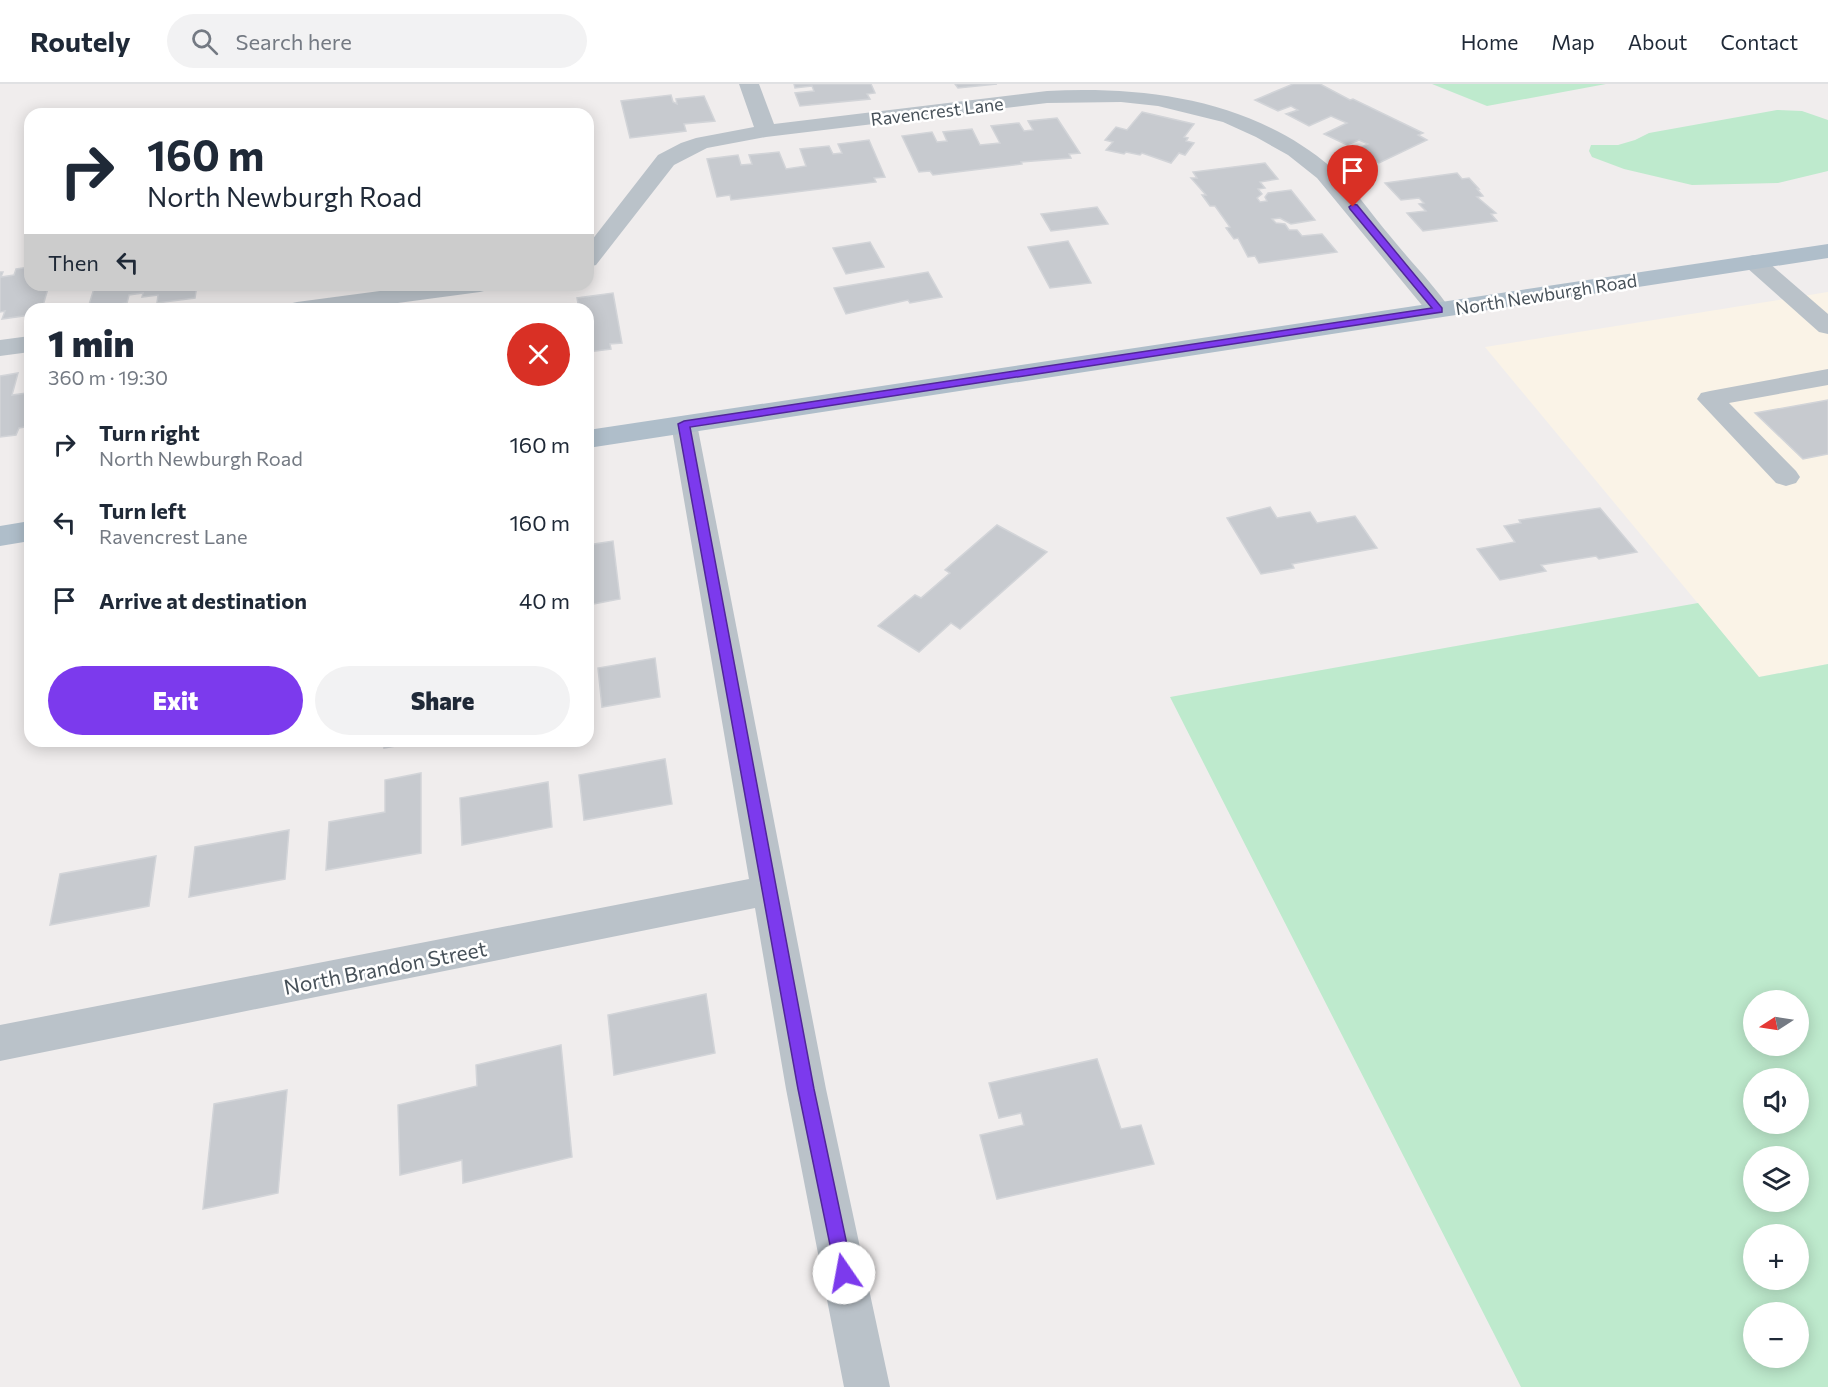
<!DOCTYPE html>
<meta charset="utf-8">
<style>
:root{--surface:#fff;--page:#f2f2f3;--text:#1f2937;--muted:#747a83;--line:#e0e1e3;--accent:#7c3aed}
body{margin:0;font-family:Commissioner,sans-serif;background:var(--page);color:var(--text);height:100vh;display:flex;flex-direction:column;font-size:22px;white-space:nowrap}
*{box-sizing:border-box;margin:0}
p{font-size:20px;color:var(--muted)}
.icon{flex:none;width:33px;height:33px;fill:none;stroke:currentColor;stroke-width:2;stroke-linecap:round;stroke-linejoin:round}
.map{position:relative;flex:1;overflow:hidden}
.sheet{position:absolute;left:24px;top:219px;width:570px;height:444px;display:flex;flex-direction:column;background:var(--surface);border-radius:18px;box-shadow:0 3px 15px #0003}
.sheet>*{flex:none}
.hud{position:absolute;left:24px;top:24px;width:570px;height:183px;border-radius:18px;box-shadow:0 3px 15px #0003;background:#fff;color:var(--text);overflow:hidden}
.needle{width:39px;rotate:258deg}
.tools{position:absolute;left:1743px;top:906px;display:grid;gap:12px}
.tools a{display:grid;place-items:center;width:66px;height:66px;border-radius:50%;background:var(--surface);box-shadow:0 3px 15px #0003;font-size:30px}
.pin{position:absolute;display:grid;place-items:center;width:51px;height:51px;color:#fff;margin:-62px -26px;border-radius:50% 50% 50% 0;rotate:-45deg;box-shadow:0 0 6px #0007}
.pin .icon{rotate:45deg}
.me{position:absolute;width:66px;margin:-33px;rotate:348deg;stroke-linejoin:round;filter:drop-shadow(0 0 4px #0008)}
.turn{display:flex;align-items:center;gap:21px;height:126px;padding:0 24px;font-size:27px}
.turn .icon{width:78px;height:78px;stroke-width:2.5}
.turn b{display:block;font-size:42px;line-height:51px}
.then{display:flex;align-items:center;height:57px;padding:0 24px;background:#0003;gap:12px;font-size:22px}
.round{display:grid;place-items:center;flex:none;width:63px;height:63px;border-radius:32px;background:var(--page)}
.head{display:flex;align-items:center;justify-content:space-between;height:102px;padding:0 24px}
h1{font-size:36px;font-weight:800;line-height:45px}
.button{display:flex;gap:12px;margin-top:auto;padding:12px 24px}
.button a{flex:1;height:69px;border-radius:36px;background:var(--accent);color:#fff;font-size:24px;font-weight:800;line-height:69px;text-align:center}
.button a+a{background:var(--page);color:var(--text)}
ul{padding:0;list-style:none}
li{display:flex;align-items:center;gap:18px;height:78px;padding:0 24px}
li div{flex:1}
li b{display:block;font-size:22px}
li em{font-style:normal}
header{display:flex;align-items:center;gap:36px;box-sizing:border-box;height:84px;padding:0 30px;background:var(--surface);border-bottom:2px solid var(--line)}
header strong{font-size:28px}
nav{display:flex;gap:33px;margin-inline-start:auto;font-size:21px}
.search{width:420px;height:54px;background:var(--page);display:flex;align-items:center;gap:15px;box-sizing:border-box;padding:0 21px;border-radius:33px;color:var(--muted);font-size:22px}
.map>svg:first-child{display:block}
.commercial{fill:#faf3e7}
.green{fill:#beeacd;fill-rule:evenodd}
.building{fill:#c7cacf;stroke:#d2d4d8;stroke-width:1.5}
.lines{fill:none;stroke-linecap:round;stroke-linejoin:round}
.minor{fill:#bac2c9;fill-rule:evenodd}
.major{fill:#afbeca;fill-rule:evenodd}
.route{fill:#7c3aed;stroke:#51269a;stroke-width:1.5}
.labels{text-anchor:middle;dominant-baseline:central;stroke-width:5;stroke-linejoin:round;paint-order:stroke}
.far-street-label{font-size:18px;fill:#475159;stroke:#fff}
.street-label{font-size:21px;fill:#475159;stroke:#fff}
</style>
<header>
<strong>Routely</strong>
<div class="search"><svg class="icon" aria-label="search" viewBox="0 0 24 24"><circle cx="10" cy="10" r="6"/><path d="M15 15l6 6"/></svg>Search here</div>
<nav><a>Home</a><a>Map</a><a>About</a><a>Contact</a></nav>
</header>
<div class="map">
<svg width="1828" height="1303" viewBox="0 0 1828 1303">
<rect width="100%" height="100%" fill="#f0eded"/>
<!-- commercial -->
<path class="commercial" d="M1828 208V580L1759 593 1485 263Z"/>
<!-- green -->
<g class="green">
<path d="M1432 0H1606L1487 22Z"/>
<path d="M1777 26 1802 27 1828 36V87L1778 99 1692 101 1624 85 1592 73 1589 67 1591 61H1618L1635 56 1649 49Z"/>
<path d="M1698 519 1759 593 1828 580V1303H1521L1170 613ZM1754 916H1798V962H1754ZM1754 994H1798V1040H1754ZM1754 1072H1798V1118H1754ZM1754 1150H1798V1196H1754ZM1754 1228H1798V1274H1754Z"/>
</g>
<!-- building -->
<g class="building">
<path d="M794 0H871L875 9 867 10 870 15 800 22 795 9 814 7 812 2 795 4Z"/>
<path d="M955 0H997L958 4Z"/>
<path d="M1293 0H1320L1350 16 1353 15 1423 49 1418 51 1427 56 1379 79 1355 66 1368 60 1359 56 1347 61 1324 50 1347 39 1331 32 1309 42 1286 30 1298 26 1291 22 1278 27 1255 16Z"/>
<path d="M671 11 673 18 677 20 676 15 704 12 715 37 684 40 686 47 630 54 621 17Z"/>
<path d="M1142 28 1194 40 1184 53 1188 54 1186 57 1194 59 1185 71 1179 69 1171 79 1142 69 1140 71 1126 68 1124 70 1106 66 1113 58 1105 56 1116 43 1127 46Z"/>
<path d="M1057 34 1080 69 1069 70 1071 74 1021 78 1022 80 933 91 930 87 919 88 902 52 932 48 937 58 947 57 943 48 972 45 980 61 1000 59 991 42 1019 39 1024 47 1033 46 1028 37Z"/>
<path d="M869 56 885 93 874 94 876 98 731 116 730 111 717 113 707 75 738 71 741 81 752 80 749 71 779 68 786 85 806 82 800 65 829 62 833 70 842 69 838 60Z"/>
<path d="M1265 79 1278 95 1260 98 1265 104 1258 105 1262 110 1257 114 1260 118 1267 117 1265 113 1268 109 1291 106 1315 136 1291 140 1280 134 1272 135 1276 139 1285 140 1289 146H1297L1302 152 1322 150 1337 168 1259 179 1255 172 1248 173 1238 154 1234 155 1226 144 1230 143 1215 122H1210L1202 111H1206L1191 94H1197L1193 88Z"/>
<path d="M1457 89 1462 95 1469 94 1479 105H1477L1483 112 1477 113 1496 129 1491 130 1497 137 1423 147 1407 129 1426 127 1419 120 1424 119 1419 114 1401 116 1385 99Z"/>
<path d="M1097 123 1108 140 1051 147 1041 130Z"/>
<path d="M1068 157 1091 199 1050 204 1028 163Z"/>
<path d="M870 158 884 183 846 190 833 164Z"/>
<path d="M30 183V201H49L42 225H30V231L2 235 5 227 0 228V188H3L1 193 14 191 16 185Z"/>
<path d="M928 188 942 213 910 219 908 216 846 230 834 204Z"/>
<path d="M95 201H197L195 214 157 219 158 211 142 213 143 209 129 211 127 219 88 224Z"/>
<path d="M613 209 622 259 610 260 611 265 588 268V225H579L577 214Z"/>
<path d="M551 220V225H514Z"/>
<path d="M18 289 12 311 27 309 30 300V342L19 344 16 351 0 353V292Z"/>
<path d="M1828 316V370L1803 375 1755 329Z"/>
<path d="M1270 423 1277 434 1310 428 1317 439 1355 432 1377 464 1292 480 1294 484 1261 490 1227 434Z"/>
<path d="M1600 424 1637 468 1599 475 1596 472 1541 481 1546 487 1500 496 1477 465 1515 458 1504 442 1521 439 1519 436Z"/>
<path d="M997 441 1047 468 960 545 951 539 919 568 878 542 915 511 921 514 950 489 945 486Z"/>
<path d="M613 457 620 515 588 521V461Z"/>
<path d="M655 574 660 613 602 623 598 584Z"/>
<path d="M384 657H423L384 664Z"/>
<path d="M665 675 672 720 584 736 579 691Z"/>
<path d="M421 689V769L326 786 329 738 385 728V696Z"/>
<path d="M548 698 552 743 462 761 460 714Z"/>
<path d="M289 746 285 795 189 813 195 763Z"/>
<path d="M156 772 149 822 50 841 60 790Z"/>
<path d="M706 910 715 969 614 991 608 931Z"/>
<path d="M561 961 572 1073 463 1099 462 1076 400 1091 398 1021 477 1002 476 981Z"/>
<path d="M1097 975 1121 1045 1141 1041 1154 1080 997 1115 980 1051 1024 1041 1021 1029 999 1034 989 999Z"/>
<path d="M287 1006 278 1109 203 1125 214 1020Z"/>
</g>
<g class="lines">
<!-- minor -->
<g class="minor">
<path d="M739 0H759L774 40 1047 7C1147 2 1252 16 1331 83 1352 101 1372 131 1390 152 1410 177 1433 200 1451 226L1448 231 1439 233 1430 231 1317 94 1288 71 1256 53 1223 38 1158 22 1121 18 1047 19 766 53 707 64 674 81 596 181 588 183V161L658 71 681 59 696 54 754 43Z"/>
<path d="M1754 171 1762 173 1828 230V250L1819 248 1746 183 1742 178 1746 173Z"/>
<path d="M425 201H492L488 206 480 208 353 225H285L288 220 297 218Z"/>
<path d="M30 252V268L0 272V256Z"/>
<path d="M1828 285V301L1729 319 1796 387 1800 393 1796 399 1786 402 1776 399 1697 315 1701 309 1710 307Z"/>
<path d="M684 332 693 334 697 340 826 1005 890 1303H844L786 1005 755 824 0 977V941L749 795 671 340 675 334Z"/>
</g>
<!-- major -->
<g class="major">
<path d="M1828 160V174L588 364V346Z"/>
<path d="M30 437V457L0 462V442Z"/>
</g>
</g>
<!-- route -->
<path class="route" d="M1353 120 1357 121 1442 224V228L690 343 814 1005 853 1189 850 1195 844 1198 837 1195 798 1005 678 340 684 337 1432 224 1350 125 1349 123Z"/>
<g class="labels">
<!-- far-street labels -->
<g class="far-street-label">
<text transform="translate(937 27) rotate(-7)">Ravencrest Lane</text>
<text transform="translate(1546 210) rotate(-9)">North Newburgh Road</text>
</g>
<!-- street labels -->
<g class="street-label">
<text transform="translate(385 883) rotate(-11)">North Brandon Street</text>
</g>
</g>
</svg>
<div class="tools">
<a><svg class="needle" viewBox="-14 -14 28 28"><path d="M0-13l5 13h-10z" fill="#e53935"/><path d="M0 13l5-13h-10z" fill="#747a83"/></svg></a>
<a><svg class="icon" aria-label="sound" viewBox="0 0 24 24"><path d="M4 9h4l5-4v14l-5-4H4zM17 9q2 3 0 6"/></svg></a>
<a><svg class="icon" aria-label="layers" viewBox="0 0 24 24"><path d="M12 4l9 5-9 5-9-5zM3 14l9 5 9-5"/></svg></a>
<a>+</a>
<a>−</a>
</div>
<div class="pin" style="left:1353px;top:123px;background:#d93025"><svg class="icon" aria-label="arrive" viewBox="0 0 24 24"><path d="M6 21V4h12l-3 4 3 4H6"/></svg></div>
<svg class="me" style="left:844px;top:1189px" viewBox="-20 -20 40 40"><circle r="19" fill="#fff"/><path d="M0-13L10 11 0 6-10 11z" fill="#7c3aed"/></svg>
<div class="hud">
<div class="turn"><svg class="icon" aria-label="right" viewBox="0 0 24 24"><path d="M7 20v-9h11M14 6l5 5-5 5"/></svg><div><b>160 m</b>North Newburgh Road</div></div>
<div class="then">Then<svg class="icon" aria-label="left" viewBox="0 0 24 24"><path d="M17 20v-9H6M10 6l-5 5 5 5"/></svg></div>
</div>
<section class="sheet">
<div class="head"><div><h1>1 min</h1><p>360 m · 19:30</p></div><a class="round" style="background:#d93025;color:#fff"><svg class="icon" aria-label="close" viewBox="0 0 24 24"><path d="M6 6l12 12M18 6L6 18"/></svg></a></div>
<ul>
<li><svg class="icon" aria-label="right" viewBox="0 0 24 24"><path d="M7 20v-9h11M14 6l5 5-5 5"/></svg><div><b>Turn right</b><p>North Newburgh Road</p></div><em>160 m</em></li>
<li><svg class="icon" aria-label="left" viewBox="0 0 24 24"><path d="M17 20v-9H6M10 6l-5 5 5 5"/></svg><div><b>Turn left</b><p>Ravencrest Lane</p></div><em>160 m</em></li>
<li><svg class="icon" aria-label="arrive" viewBox="0 0 24 24"><path d="M6 21V4h12l-3 4 3 4H6"/></svg><div><b>Arrive at destination</b></div><em>40 m</em></li>
</ul>
<div class="button"><a>Exit</a><a>Share</a></div>
</section>
</div>
